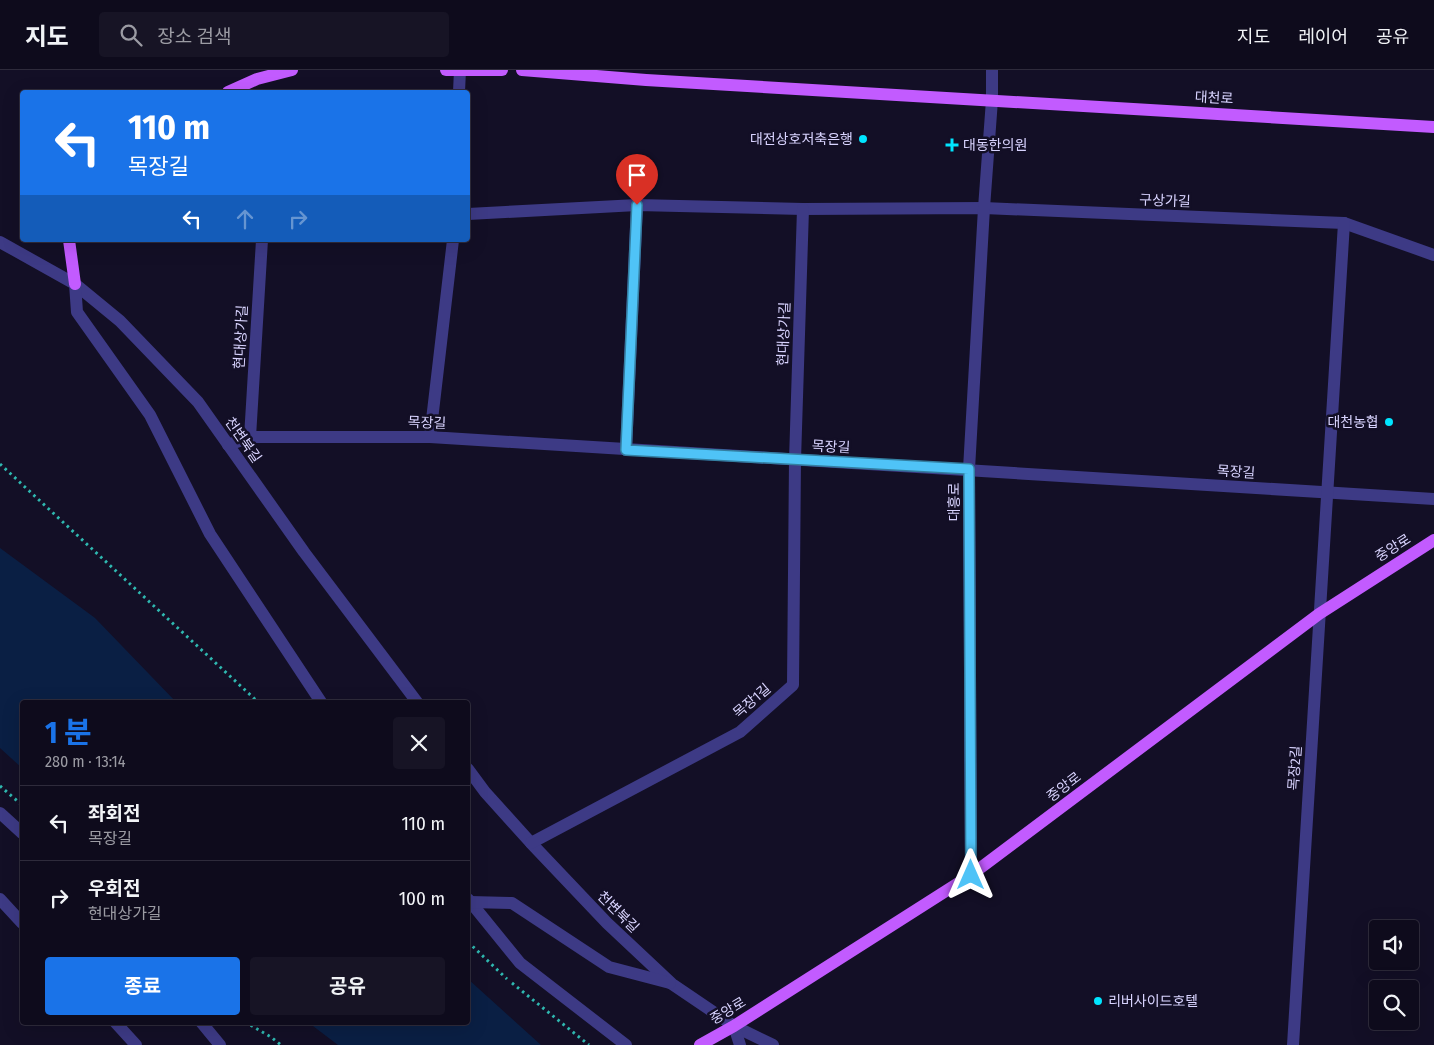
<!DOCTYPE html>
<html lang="ko">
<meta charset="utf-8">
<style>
:root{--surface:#0e0b1c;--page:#171425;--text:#f1f3f6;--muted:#9b9ba3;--line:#2e2b3b;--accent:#1a73e8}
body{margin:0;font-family:"Fira Sans Condensed","Noto Sans KR",sans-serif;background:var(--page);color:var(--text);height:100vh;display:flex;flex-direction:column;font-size:19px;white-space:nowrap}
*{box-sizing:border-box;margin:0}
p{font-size:16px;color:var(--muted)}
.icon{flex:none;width:28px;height:28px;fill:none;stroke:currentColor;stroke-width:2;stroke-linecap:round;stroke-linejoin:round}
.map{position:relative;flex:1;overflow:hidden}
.sheet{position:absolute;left:20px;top:630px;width:450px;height:325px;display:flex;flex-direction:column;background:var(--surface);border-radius:5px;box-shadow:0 5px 20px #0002,0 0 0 1px var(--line)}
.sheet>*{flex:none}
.top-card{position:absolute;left:20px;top:20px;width:450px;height:152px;border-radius:5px;box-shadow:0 5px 20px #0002,0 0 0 1px var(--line);background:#1a73e8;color:#fff;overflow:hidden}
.controls{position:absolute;left:1369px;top:850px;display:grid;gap:10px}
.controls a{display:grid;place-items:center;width:50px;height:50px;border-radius:5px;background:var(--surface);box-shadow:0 5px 20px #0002,0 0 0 1px var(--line);font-size:25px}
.pin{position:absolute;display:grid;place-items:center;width:42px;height:42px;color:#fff;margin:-51px -21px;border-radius:50% 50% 50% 0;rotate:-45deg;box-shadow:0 0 5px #0007}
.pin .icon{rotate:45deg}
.me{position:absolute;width:55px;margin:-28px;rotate:0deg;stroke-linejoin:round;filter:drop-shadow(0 0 4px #0008)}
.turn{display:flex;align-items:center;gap:18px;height:105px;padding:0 25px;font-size:22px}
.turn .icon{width:65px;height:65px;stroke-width:2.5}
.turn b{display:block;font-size:35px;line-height:42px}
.lanes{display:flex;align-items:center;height:48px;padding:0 25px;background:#0003;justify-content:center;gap:25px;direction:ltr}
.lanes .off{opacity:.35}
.round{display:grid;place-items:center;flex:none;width:52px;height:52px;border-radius:5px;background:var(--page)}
.headline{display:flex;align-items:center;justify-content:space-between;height:85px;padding:0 25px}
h1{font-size:30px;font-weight:700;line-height:38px;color:var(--accent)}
.cta{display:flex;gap:10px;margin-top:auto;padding:10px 25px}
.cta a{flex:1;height:58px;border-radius:5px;background:var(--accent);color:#fff;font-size:20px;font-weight:700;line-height:58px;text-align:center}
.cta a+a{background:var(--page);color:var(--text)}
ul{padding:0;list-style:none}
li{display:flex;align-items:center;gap:15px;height:75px;padding:0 25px;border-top:1px solid var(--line)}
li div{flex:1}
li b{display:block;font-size:19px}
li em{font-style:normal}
header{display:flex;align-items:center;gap:30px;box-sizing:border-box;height:70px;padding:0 25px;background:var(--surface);border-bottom:1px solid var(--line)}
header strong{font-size:24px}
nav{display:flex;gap:28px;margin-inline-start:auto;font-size:18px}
.search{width:350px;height:45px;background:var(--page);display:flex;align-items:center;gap:12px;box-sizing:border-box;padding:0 18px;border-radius:5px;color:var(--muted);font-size:19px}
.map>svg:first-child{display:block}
.water{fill:#0a1f44}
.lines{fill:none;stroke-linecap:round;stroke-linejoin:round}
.path{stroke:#2fb8b0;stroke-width:3;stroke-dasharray:2.5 4;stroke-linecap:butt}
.minor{stroke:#3d3a85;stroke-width:12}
.major{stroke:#c25bff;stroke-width:12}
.route-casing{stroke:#337fa1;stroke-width:12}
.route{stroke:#4fc3f7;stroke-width:9}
.poi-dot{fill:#00e5ff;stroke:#130f26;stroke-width:2}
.labels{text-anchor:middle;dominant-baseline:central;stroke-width:5;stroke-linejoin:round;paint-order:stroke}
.street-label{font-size:14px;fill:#d9d4ff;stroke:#130f26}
.poi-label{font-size:14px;fill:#d9d4ff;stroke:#130f26;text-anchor:end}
</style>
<header>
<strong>지도</strong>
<div class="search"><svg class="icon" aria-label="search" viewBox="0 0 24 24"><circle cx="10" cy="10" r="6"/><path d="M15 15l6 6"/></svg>장소 검색</div>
<nav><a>지도</a><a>레이어</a><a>공유</a></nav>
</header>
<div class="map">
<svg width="1434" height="975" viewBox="0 0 1434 975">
<rect width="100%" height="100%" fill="#130f26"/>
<!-- water -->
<g class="water">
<path d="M0 478 95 548 176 632H22V698L0 678Z"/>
<path d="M468 909 541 975H338L309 953 468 952Z"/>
</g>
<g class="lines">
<!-- path -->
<g class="path">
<path d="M0 394 258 632"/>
<path d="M0 716 22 735"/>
<path d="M468 872 507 909"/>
<path d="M512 913 589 975"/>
<path d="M245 952 271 967 281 975"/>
</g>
<!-- minor -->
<g class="minor">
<path d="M459 22 460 0"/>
<path d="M468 144 637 135 803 139 984 138 1344 153 1434 185"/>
<path d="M0 172 75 214 120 251 198 332 304 482 417 632"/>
<path d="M75 214 77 242 150 345 210 464 321 632"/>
<path d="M250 367 262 170"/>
<path d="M430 367 453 170"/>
<path d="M228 375 250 367H430L1434 429"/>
<path d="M626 380 637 135"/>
<path d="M468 699 485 722 531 773 607 853 672 914 734 956 773 975"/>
<path d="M0 743 22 763"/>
<path d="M531 773 740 662 793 615 795 390 803 139"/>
<path d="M971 805 969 399 984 138 992 30V0"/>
<path d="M0 829 22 853"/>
<path d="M468 829 520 893 626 975"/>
<path d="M470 832 512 833 609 897 670 913"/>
<path d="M115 952 136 975"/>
<path d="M201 952 220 975"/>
<path d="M734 956 740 975"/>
<path d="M1293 975 1344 153"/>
</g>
<!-- major -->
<g class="major">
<path d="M446 0H502"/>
<path d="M522 0 646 10 1434 57"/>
<path d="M228 22 257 9 292 0"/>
<path d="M69 170 75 214"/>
<path d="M700 975 734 956 971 805 1319 544 1434 470"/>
</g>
</g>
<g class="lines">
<defs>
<path id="route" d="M637 135 626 380 969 399 971 805"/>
</defs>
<!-- route casing -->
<use href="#route" class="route-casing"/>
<!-- route -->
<use href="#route" class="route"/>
</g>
<!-- markers -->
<g class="poi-dot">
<circle cx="863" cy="69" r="5"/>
<path d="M949.5 67.5h5v5h5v5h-5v5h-5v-5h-5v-5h5z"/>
<circle cx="1389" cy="352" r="5"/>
<circle cx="1098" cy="931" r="5"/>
</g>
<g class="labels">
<!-- street labels -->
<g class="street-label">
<text transform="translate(1214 28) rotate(3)">대천로</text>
<text transform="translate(1165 131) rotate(2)">구상가길</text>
<text transform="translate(784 264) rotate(-88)">현대상가길</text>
<text transform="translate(241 267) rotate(-87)">현대상가길</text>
<text transform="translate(427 353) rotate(2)">목장길</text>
<text transform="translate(243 370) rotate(55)">천변북길</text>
<text transform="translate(831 377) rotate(3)">목장길</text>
<text transform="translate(1236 402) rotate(4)">목장길</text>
<text transform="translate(954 432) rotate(-90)">대흥로</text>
<text transform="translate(1393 478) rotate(-32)">중앙로</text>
<text transform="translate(752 631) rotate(-41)">목장1길</text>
<text transform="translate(1295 698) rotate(-86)">목장2길</text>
<text transform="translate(1064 717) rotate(-37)">중앙로</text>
<text transform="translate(618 842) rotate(45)">천변북길</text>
<text transform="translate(728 941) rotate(-31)">중앙로</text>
</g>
<!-- poi labels -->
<g class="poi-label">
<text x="853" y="69">대전상호저축은행</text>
<text x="963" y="75" text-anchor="start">대동한의원</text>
<text x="1379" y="352">대천농협</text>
<text x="1108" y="931" text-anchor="start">리버사이드호텔</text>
</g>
</g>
</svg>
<div class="controls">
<a><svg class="icon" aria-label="sound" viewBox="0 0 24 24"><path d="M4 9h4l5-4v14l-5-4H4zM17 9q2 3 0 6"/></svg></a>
<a><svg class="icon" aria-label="search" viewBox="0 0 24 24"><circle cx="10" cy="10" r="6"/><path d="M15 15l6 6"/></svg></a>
</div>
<div class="pin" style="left:637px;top:135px;background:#d93025"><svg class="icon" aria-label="arrive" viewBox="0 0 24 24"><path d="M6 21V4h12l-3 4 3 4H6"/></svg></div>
<svg class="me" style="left:971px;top:805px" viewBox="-20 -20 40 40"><path d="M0-17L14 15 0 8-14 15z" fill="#4fc3f7" stroke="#fff" stroke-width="4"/></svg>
<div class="top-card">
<div class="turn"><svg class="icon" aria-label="left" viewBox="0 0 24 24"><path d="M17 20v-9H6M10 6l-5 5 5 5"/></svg><div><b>110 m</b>목장길</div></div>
<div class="lanes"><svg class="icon" aria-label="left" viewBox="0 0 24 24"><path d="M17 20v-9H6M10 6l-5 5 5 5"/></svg><svg class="icon off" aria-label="ahead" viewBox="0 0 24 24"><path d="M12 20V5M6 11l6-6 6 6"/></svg><svg class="icon off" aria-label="right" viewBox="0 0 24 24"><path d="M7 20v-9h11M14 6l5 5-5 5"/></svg></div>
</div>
<section class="sheet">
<div class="headline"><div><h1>1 분</h1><p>280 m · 13:14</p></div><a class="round"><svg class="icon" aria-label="close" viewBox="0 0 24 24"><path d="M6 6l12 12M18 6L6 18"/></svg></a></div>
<ul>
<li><svg class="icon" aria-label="left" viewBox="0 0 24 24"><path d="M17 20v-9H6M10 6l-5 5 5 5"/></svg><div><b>좌회전</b><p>목장길</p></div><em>110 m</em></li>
<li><svg class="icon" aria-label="right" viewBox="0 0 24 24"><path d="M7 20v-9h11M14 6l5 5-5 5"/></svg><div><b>우회전</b><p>현대상가길</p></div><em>100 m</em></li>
</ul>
<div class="cta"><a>종료</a><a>공유</a></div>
</section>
</div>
